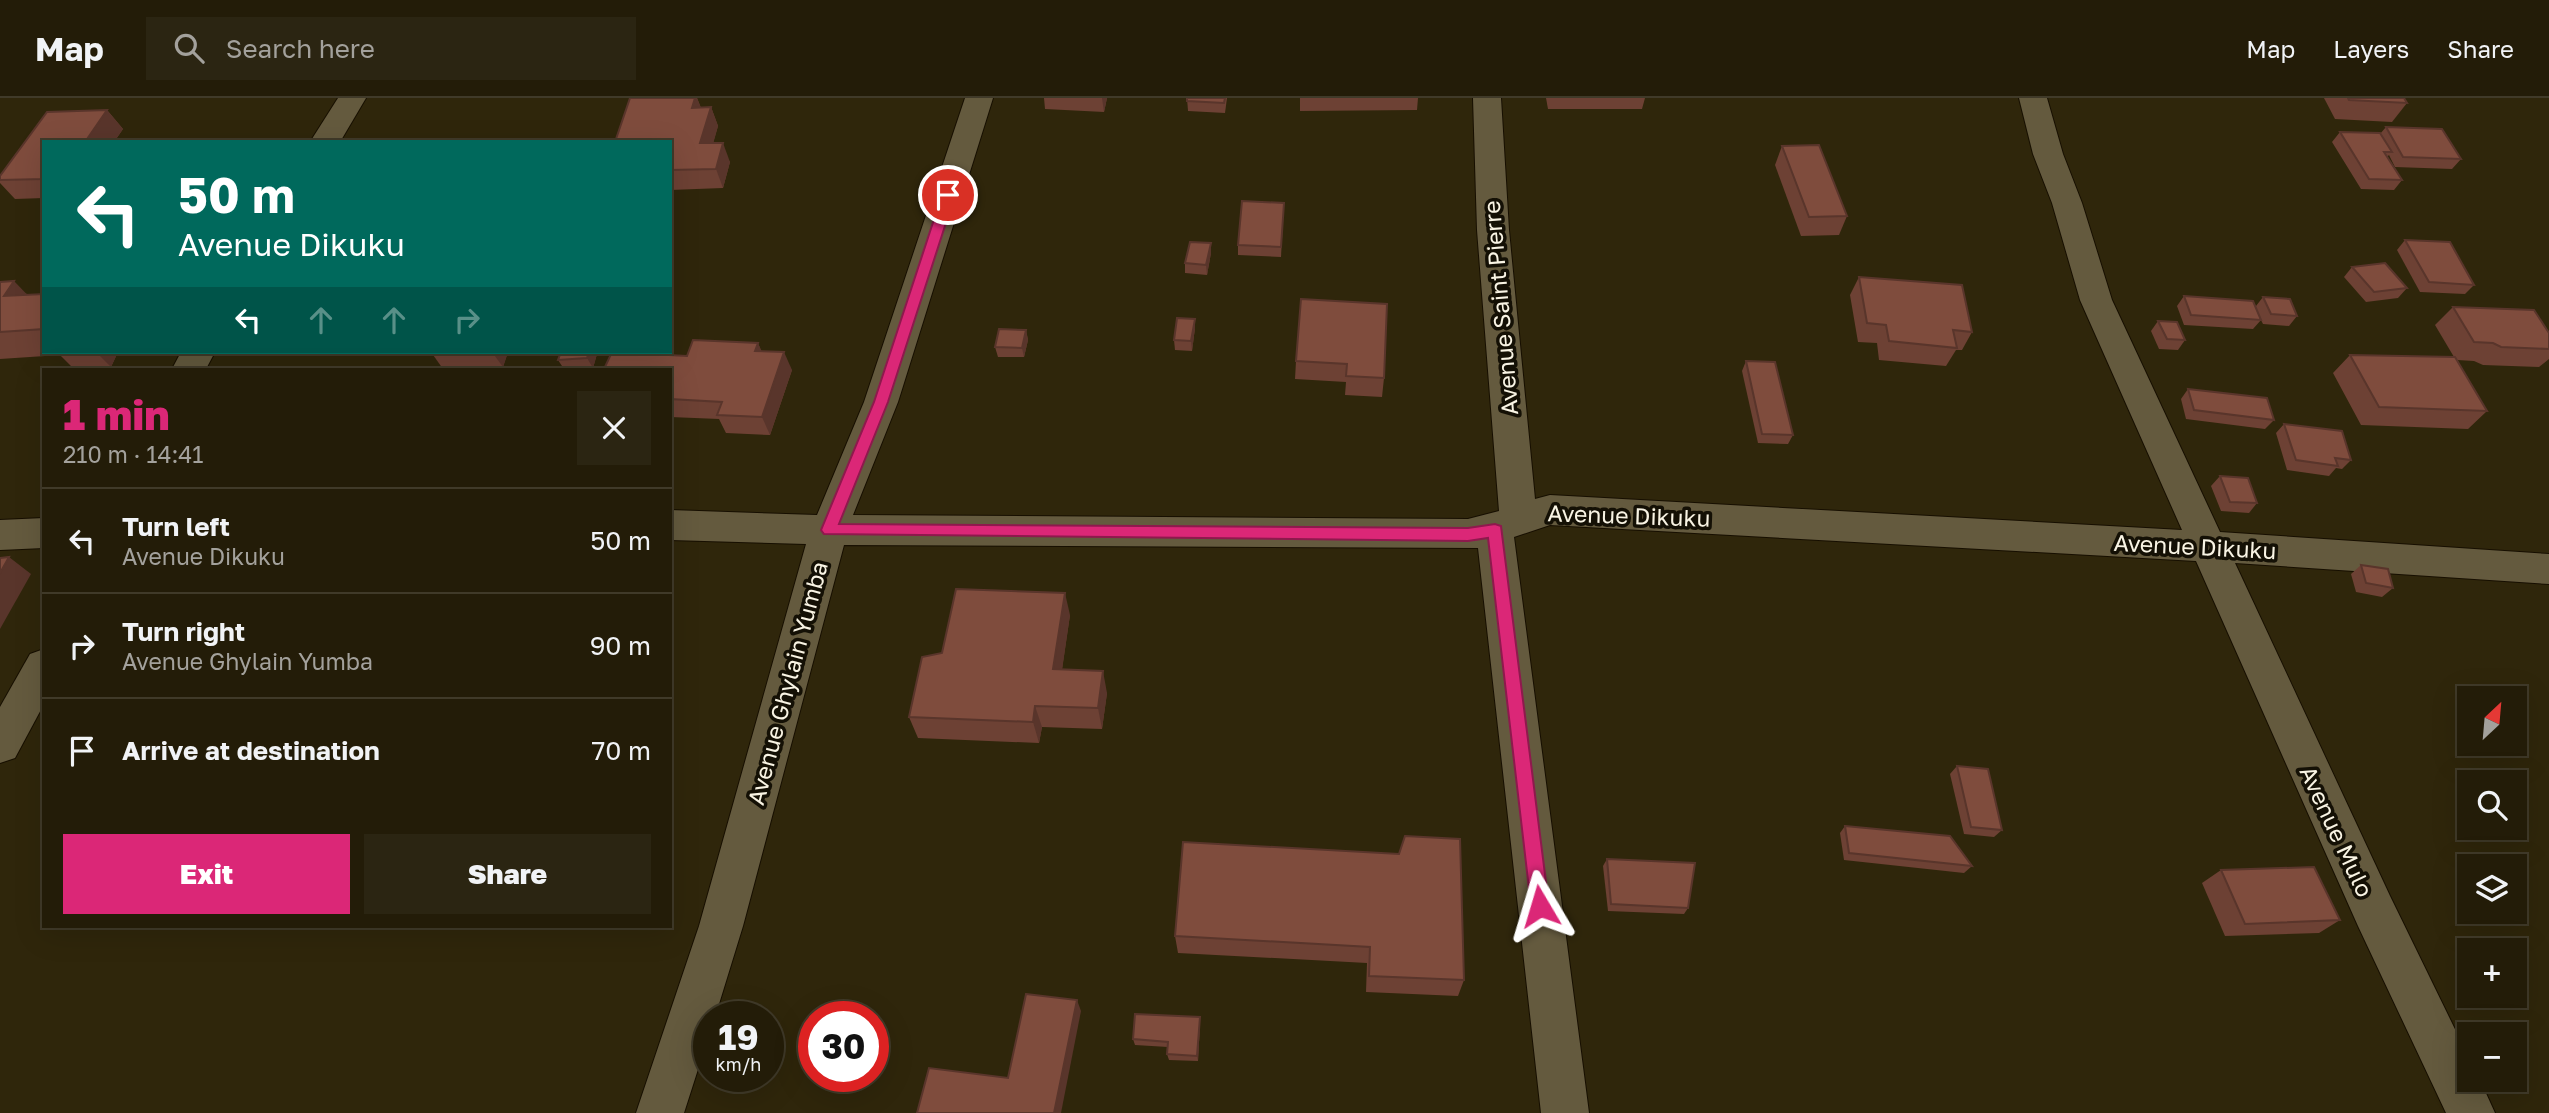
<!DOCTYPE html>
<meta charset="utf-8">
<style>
:root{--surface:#231c08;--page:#2b2512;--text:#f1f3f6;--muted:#a3a19c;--line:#403a29;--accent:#db2777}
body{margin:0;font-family:"Golos Text",sans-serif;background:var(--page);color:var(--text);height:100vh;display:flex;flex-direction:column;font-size:26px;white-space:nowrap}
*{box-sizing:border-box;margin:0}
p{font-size:23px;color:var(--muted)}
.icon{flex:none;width:38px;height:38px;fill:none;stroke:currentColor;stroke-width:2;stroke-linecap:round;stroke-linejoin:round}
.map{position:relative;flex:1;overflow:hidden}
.sheet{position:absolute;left:42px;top:270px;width:630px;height:560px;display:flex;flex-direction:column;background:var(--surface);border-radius:0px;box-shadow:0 7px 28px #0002,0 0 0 2px var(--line)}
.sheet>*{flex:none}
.top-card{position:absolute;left:42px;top:42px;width:630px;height:214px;border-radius:0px;box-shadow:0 7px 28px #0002,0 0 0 2px var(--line);background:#00695c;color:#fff;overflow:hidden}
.needle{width:46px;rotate:26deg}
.buttons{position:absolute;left:2457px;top:588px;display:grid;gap:14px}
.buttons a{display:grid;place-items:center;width:70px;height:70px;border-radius:0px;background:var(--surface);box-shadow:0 7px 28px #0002,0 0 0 2px var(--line);font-size:35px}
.speed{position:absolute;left:693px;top:903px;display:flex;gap:14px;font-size:35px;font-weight:700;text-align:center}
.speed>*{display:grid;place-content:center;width:91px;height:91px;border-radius:50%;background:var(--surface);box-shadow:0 7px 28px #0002,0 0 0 2px var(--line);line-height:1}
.speed small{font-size:18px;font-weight:400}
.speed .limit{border:10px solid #d22;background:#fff;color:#111}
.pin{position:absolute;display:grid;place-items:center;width:60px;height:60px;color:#fff;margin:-30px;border:4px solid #fff;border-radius:50%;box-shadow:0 2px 7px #0007}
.me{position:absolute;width:77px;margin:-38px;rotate:353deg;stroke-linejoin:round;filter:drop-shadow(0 0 5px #0008)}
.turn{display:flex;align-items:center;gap:24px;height:147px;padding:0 21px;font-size:32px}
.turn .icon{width:91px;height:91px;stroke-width:2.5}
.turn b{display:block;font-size:49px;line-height:60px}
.lanes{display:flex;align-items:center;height:66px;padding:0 21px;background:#0003;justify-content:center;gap:35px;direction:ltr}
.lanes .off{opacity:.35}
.round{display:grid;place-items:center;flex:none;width:74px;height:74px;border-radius:0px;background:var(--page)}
.overview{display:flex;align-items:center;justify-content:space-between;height:119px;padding:0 21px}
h1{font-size:42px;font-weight:800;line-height:52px;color:var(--accent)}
.action{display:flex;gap:14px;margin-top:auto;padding:14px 21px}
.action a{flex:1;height:80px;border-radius:0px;background:var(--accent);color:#fff;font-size:28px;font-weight:800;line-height:80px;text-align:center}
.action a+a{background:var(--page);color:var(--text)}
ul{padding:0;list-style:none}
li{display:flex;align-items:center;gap:21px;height:105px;padding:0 21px;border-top:2px solid var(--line)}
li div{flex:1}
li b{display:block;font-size:26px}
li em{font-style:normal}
header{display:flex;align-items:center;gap:42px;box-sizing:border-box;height:98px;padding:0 35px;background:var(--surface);border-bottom:2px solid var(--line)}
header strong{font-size:33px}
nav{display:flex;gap:38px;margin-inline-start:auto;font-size:24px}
.search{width:490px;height:63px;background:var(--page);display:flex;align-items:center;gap:18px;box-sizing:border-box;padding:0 24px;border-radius:0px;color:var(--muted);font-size:26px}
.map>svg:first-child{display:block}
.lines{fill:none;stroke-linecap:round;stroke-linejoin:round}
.street-casing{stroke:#170f00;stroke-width:2}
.street{fill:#645a3e;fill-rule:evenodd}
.wall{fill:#6d4134}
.shaded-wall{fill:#59352b}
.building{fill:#7f4c3d;stroke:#59352b;stroke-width:2}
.route{fill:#db2777;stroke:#8e194d;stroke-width:2}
.labels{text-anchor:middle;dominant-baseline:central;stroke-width:7;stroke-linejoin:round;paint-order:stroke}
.street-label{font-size:23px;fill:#f9f4e4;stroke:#141005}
</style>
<header>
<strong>Map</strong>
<div class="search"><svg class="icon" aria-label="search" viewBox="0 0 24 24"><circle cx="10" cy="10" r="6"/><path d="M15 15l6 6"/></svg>Search here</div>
<nav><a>Map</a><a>Layers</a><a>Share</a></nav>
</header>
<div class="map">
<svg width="2549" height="1015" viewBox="0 0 2549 1015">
<rect width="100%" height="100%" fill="#2f260b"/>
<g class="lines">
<defs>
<g id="street">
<path d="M338 0H366L340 44H310Z"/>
<path d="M965 0H993L898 304 853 417 1468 421 1499 413 1477 132 1473 0H1501L1509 132 1535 401 1550 397 2182 432 2080 202 2052 105 2033 56 2019 0H2047L2063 56 2082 105 2112 202 2220 434 2549 456V486L2235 465 2390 798 2469 960V982H2480L2495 1015H2446L2358 828 2196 463 1550 427 1514 439 1589 1015H1541L1478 450 844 447 743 828 715 919H709V937L684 1015H636L699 828 806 446 670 442V412L817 417 864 304Z"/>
<path d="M181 254H215L206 271H172Z"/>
<path d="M44 420V450L0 452V422Z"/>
<path d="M44 551V606L15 660 0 665V609L30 556Z"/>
</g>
</defs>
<!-- street casing -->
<use href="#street" class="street-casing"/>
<!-- street -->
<use href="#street" class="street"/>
</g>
<!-- wall -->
<g class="wall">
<path d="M630 0H697L701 10 711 9 718 28 713 45 730 64 723 90 670 92V44Z"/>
<path d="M1044 0H1107L1104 14 1045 11Z"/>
<path d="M1187 0H1227L1225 15 1188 13Z"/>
<path d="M1300 0H1418L1417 12 1300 13Z"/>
<path d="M1546 0H1645L1642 11H1548Z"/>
<path d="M2324 0H2404L2407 5 2392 24 2335 21Z"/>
<path d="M107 12 123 31 114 44H44V100L15 101 0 85V78L47 14Z"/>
<path d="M2386 29 2461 61 2452 71 2395 69 2389 57 2387 59 2402 82 2394 92 2361 91 2332 44 2340 34 2380 36Z"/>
<path d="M1782 48 1847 118 1839 137 1801 138 1775 67Z"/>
<path d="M1284 105 1281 159 1238 157V147Z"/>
<path d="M2405 142 2474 187 2465 196 2420 194 2397 152Z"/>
<path d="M1211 155 1207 177 1185 175V165Z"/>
<path d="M2352 169 2407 190 2398 200 2366 204 2344 179Z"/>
<path d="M1859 179 1972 234 1962 252H1956L1946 268 1879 262 1877 245 1858 244 1850 197Z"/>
<path d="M0 184 27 196H44V254H134H118L111 269 74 271 60 257 0 261Z"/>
<path d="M2184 198 2256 208 2263 199 2297 218 2289 228 2263 226 2261 222 2253 231 2184 227 2177 208Z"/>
<path d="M1301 201 1384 280 1382 299 1345 297 1346 284 1295 281 1296 263Z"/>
<path d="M2453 209 2549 235V261L2539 269 2483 267 2474 263 2457 262 2487 313 2468 331 2361 327 2333 275 2350 257 2454 259 2435 227Z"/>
<path d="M1195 221V230L1192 253 1175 252 1174 242Z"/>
<path d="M2158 223 2185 242 2178 252 2159 251 2151 233Z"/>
<path d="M1026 232 1028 242 1024 259H998L995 249Z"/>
<path d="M758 245 761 253 792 272 770 337 726 335 719 321 670 319V271L687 258Z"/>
<path d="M431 254H508L503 269 443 271Z"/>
<path d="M561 254H608L607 256H597L593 270 564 271 558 262Z"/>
<path d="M1746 263 1793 337 1788 346 1758 345 1742 273Z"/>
<path d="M2188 291 2274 322 2265 331 2186 321 2181 301Z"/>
<path d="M2284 326 2351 362 2342 371 2336 370 2329 378 2287 372 2276 335Z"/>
<path d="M2220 378 2257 405 2249 415 2221 413 2211 388Z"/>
<path d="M2361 467 2393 490 2382 499 2356 494 2351 476Z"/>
<path d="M1070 517 1062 571 1107 595 1102 631 1042 629 1039 645 918 640 909 619 942 555Z"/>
<path d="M1957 668 2002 732 1994 739 1964 736 1950 676Z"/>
<path d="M1845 728 1972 768 1964 775 1844 762 1840 735Z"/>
<path d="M1183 744 1464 882 1458 898 1366 894 1367 865 1178 855 1175 838Z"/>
<path d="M1607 761 1688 810 1684 816 1608 813 1603 768Z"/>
<path d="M2221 772 2340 822 2319 835 2225 838 2202 785Z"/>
<path d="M1200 919V925L1198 963 1169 962 1167 956 1168 949 1135 947 1133 941Z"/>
</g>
<!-- shaded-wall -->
<g class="shaded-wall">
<path d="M695 0H697L704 17 692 10Z"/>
<path d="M1102 0H1107L1104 14Z"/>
<path d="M711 9 718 28 708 64 700 45Z"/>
<path d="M107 12 123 31 114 44H85Z"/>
<path d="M723 45 730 64 723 90 716 71Z"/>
<path d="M1211 145V155L1207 177 1206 167Z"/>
<path d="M14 183 39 209 4 198Z"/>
<path d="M1195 221V230L1192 253 1191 243Z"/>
<path d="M1026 232 1028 242 1024 259 1022 250Z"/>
<path d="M758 245 766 263 755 253Z"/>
<path d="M96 254H118L111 269Z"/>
<path d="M492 254H508L503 269Z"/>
<path d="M589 254H596L597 256 593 270 587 260Z"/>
<path d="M784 254 792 272 770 337 762 319Z"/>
<path d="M9 459 31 476 0 531V475Z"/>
<path d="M1065 495 1070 517 1059 593 1053 571Z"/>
<path d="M1103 573 1107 595 1102 631 1098 610Z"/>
<path d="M1035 608 1042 629 1039 645 1033 624Z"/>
<path d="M1077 902 1081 913 1061 1015H1054Z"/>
<path d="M1200 919V925L1198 963 1197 958Z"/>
</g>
<!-- building -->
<g class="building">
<path d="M630 0H695L692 10 711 9 700 45H723L716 71 670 72V44H615Z"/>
<path d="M1187 0H1225L1224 5 1187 3Z"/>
<path d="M2348 0H2404L2407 5 2349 2Z"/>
<path d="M107 12 85 44H44V81L0 82V78L47 14Z"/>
<path d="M2386 29 2442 31 2461 61 2403 59Z"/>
<path d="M2340 34 2380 35 2392 54H2384L2402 82 2369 81Z"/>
<path d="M1819 47 1847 118 1809 119 1782 48Z"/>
<path d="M1242 103 1284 105 1281 149 1238 147Z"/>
<path d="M2405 142 2450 144 2474 187 2429 184Z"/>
<path d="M1190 144 1211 145 1206 167 1185 165Z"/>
<path d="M2385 165 2407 190 2374 194 2352 169Z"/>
<path d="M1859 179 1962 187 1972 234 1953 232 1957 250 1889 243 1886 227 1867 225Z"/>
<path d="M14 183 4 198 44 196V231L0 234V184Z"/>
<path d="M2184 198 2253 203 2261 222 2191 217Z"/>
<path d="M2263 199 2290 201 2297 218 2271 216Z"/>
<path d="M1301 201 1387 206 1384 280 1346 278 1347 266 1296 263Z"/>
<path d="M2453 209 2534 212 2549 235V251L2501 249 2493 245 2474 244Z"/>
<path d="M1177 220 1195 221 1191 243 1174 242Z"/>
<path d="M2158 223 2177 224 2185 242 2167 241Z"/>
<path d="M999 231 1026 232 1022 250 995 249Z"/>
<path d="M693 242 758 245 755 253 784 254 762 319 717 317 722 304 670 301V271H604L612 254 687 258Z"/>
<path d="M561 254H589L587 260 558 262Z"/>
<path d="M2350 257 2455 259 2487 313 2379 309Z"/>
<path d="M1746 263 1775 264 1793 337 1762 336Z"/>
<path d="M2188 291 2267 300 2274 322 2194 312Z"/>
<path d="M2284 326 2342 333 2351 362 2335 360 2338 368 2296 362Z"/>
<path d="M2220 378 2248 380 2257 405 2230 404Z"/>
<path d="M9 459 0 475V460Z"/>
<path d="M2361 467 2388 471 2393 490 2366 485Z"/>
<path d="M956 491 1065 495 1053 571 1103 573 1098 610 1035 608 1033 624 909 619 922 559 942 555Z"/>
<path d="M1957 668 1988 671 2002 732 1971 729Z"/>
<path d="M1845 728 1950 738 1972 768 1849 755Z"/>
<path d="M1405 738 1460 741 1464 882 1369 878 1370 849 1175 838 1183 744 1399 756Z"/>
<path d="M1607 761 1695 765 1688 810 1611 806Z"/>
<path d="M2314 769 2340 822 2245 826 2221 772Z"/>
<path d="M1026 896 1077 902 1054 1015H917L929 970 1008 980Z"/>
<path d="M1135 916 1200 919 1197 958 1167 956 1168 944 1133 941Z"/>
</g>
<!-- route -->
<path class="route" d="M948 93 955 97 888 304 839 426 1468 430 1495 426 1501 428 1549 808 1547 814 1540 817 1534 814 1531 808 1488 440 1468 443 824 436 821 432 874 304 942 97Z"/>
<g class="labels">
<!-- street labels -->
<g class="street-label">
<text transform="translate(1500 210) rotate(-95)">Avenue Saint Pierre</text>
<text transform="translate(1629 417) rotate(2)">Avenue Dikuku</text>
<text transform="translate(2195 448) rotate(3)">Avenue Dikuku</text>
<text transform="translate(787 585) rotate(-75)">Avenue Ghylain Yumba</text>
<text transform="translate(2337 733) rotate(65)">Avenue Mulo</text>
</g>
</g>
</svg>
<div class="buttons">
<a><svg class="needle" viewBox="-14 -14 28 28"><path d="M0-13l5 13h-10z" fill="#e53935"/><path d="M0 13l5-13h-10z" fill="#a3a19c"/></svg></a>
<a><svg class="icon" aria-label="search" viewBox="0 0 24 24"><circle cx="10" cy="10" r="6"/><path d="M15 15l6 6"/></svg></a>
<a><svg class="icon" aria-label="layers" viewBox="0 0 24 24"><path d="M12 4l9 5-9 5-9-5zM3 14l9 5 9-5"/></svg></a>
<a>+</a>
<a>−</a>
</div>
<div class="speed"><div>19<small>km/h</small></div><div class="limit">30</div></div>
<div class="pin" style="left:948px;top:97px;background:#d93025"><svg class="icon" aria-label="arrive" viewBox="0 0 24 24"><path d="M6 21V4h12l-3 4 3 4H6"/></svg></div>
<svg class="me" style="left:1540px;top:808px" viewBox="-20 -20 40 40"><path d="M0-17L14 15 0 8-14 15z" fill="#db2777" stroke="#fff" stroke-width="4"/></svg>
<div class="top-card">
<div class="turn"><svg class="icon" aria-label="left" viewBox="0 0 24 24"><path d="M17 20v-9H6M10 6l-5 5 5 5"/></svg><div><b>50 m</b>Avenue Dikuku</div></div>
<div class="lanes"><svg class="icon" aria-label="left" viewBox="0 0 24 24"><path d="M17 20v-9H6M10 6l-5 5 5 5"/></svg><svg class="icon off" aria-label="ahead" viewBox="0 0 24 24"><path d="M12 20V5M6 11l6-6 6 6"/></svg><svg class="icon off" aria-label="ahead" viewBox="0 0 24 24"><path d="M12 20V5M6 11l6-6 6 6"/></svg><svg class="icon off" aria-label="right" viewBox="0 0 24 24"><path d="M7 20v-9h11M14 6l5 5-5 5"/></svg></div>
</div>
<section class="sheet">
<div class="overview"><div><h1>1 min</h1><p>210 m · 14:41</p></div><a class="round"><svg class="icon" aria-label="close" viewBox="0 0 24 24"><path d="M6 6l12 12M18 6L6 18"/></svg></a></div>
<ul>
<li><svg class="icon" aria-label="left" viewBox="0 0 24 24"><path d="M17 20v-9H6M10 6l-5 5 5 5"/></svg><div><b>Turn left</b><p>Avenue Dikuku</p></div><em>50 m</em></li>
<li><svg class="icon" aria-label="right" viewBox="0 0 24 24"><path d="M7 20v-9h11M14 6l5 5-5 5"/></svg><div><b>Turn right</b><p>Avenue Ghylain Yumba</p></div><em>90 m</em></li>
<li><svg class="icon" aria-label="arrive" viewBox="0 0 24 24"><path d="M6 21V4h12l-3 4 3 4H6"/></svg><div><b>Arrive at destination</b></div><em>70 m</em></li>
</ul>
<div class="action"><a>Exit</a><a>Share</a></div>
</section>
</div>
